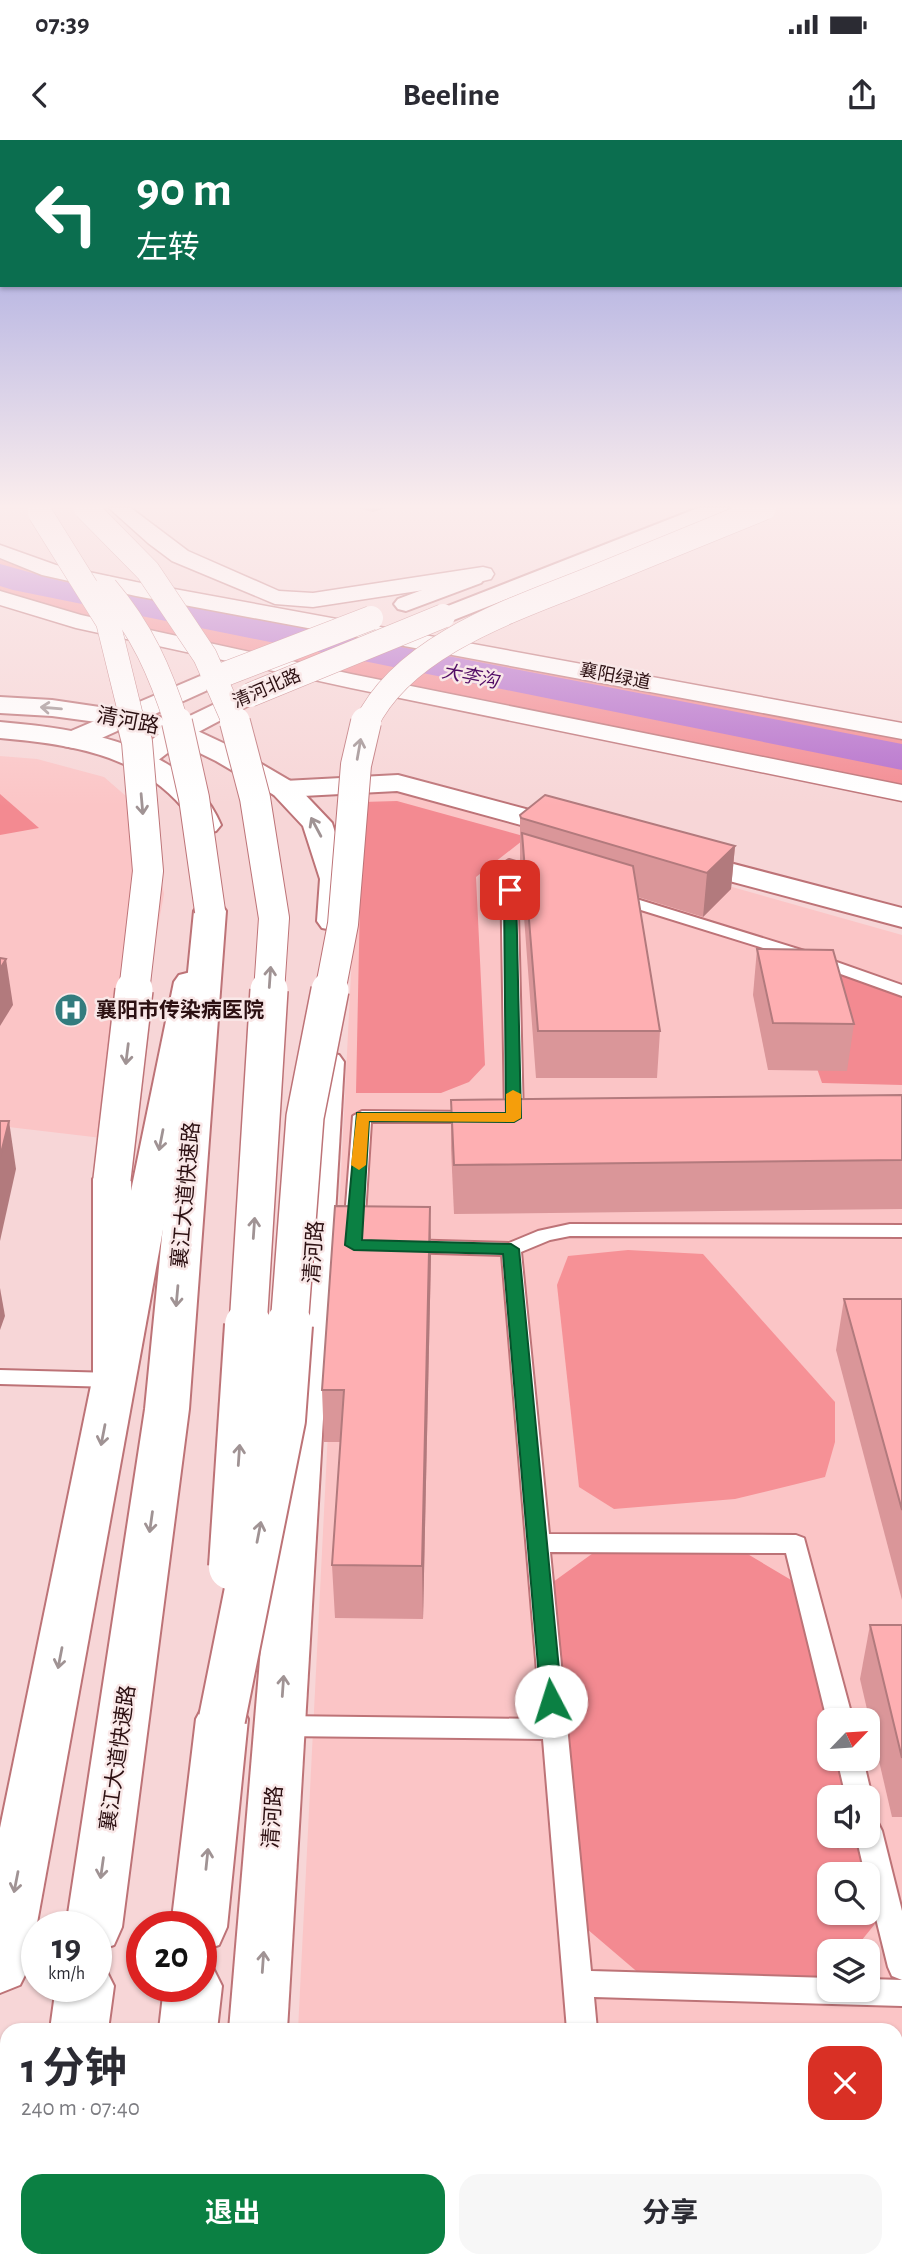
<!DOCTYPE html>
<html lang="zh">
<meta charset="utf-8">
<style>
:root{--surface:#fff;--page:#f7f7f7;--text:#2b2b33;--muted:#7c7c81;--accent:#0b8043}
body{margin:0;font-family:"Alegreya Sans","Noto Sans SC",sans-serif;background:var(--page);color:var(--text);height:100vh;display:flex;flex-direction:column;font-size:26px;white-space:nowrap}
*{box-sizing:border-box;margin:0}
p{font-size:23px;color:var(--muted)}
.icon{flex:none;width:38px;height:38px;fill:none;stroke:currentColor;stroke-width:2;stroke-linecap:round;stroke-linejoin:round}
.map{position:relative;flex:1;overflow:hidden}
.details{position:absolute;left:0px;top:1883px;width:903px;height:245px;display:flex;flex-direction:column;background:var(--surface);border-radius:21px 21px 0 0;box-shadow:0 2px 5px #0004}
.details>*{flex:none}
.top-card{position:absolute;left:0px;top:0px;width:903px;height:147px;box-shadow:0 2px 5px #0004;background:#0b6e4f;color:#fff;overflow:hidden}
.needle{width:46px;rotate:65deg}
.buttons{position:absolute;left:817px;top:1568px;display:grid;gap:14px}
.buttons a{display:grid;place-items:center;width:63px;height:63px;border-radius:14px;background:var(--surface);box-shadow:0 2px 5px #0004;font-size:35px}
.speed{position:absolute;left:21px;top:1771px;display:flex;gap:14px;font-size:35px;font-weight:700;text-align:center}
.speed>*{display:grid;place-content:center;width:91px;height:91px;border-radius:50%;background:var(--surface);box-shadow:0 2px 5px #0004;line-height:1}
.speed small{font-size:18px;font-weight:400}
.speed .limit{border:10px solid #d22;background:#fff;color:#111}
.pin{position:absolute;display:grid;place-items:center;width:60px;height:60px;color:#fff;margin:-30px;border-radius:14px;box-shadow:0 4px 10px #0006}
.me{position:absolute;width:77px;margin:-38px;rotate:355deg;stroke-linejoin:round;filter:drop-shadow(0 0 5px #0008)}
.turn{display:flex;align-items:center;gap:24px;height:147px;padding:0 21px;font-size:32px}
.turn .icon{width:91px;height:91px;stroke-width:2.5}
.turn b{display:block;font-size:49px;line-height:60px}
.round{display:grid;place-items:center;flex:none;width:74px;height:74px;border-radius:21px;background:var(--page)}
.summary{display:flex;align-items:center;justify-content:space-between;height:119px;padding:0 21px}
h1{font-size:42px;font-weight:700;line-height:52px}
.primary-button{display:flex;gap:14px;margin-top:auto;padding:14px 21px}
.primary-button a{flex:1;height:80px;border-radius:21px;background:var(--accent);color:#fff;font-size:28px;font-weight:700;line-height:80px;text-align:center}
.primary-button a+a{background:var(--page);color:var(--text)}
.status{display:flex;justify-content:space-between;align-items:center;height:49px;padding:0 35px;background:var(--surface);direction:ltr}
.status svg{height:19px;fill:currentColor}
header{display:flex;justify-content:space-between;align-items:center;height:91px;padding:0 21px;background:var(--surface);font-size:32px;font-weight:700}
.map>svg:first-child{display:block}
.built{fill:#fbc5c6;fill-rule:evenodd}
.green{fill:#f38a91;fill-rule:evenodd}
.forest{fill:#f69196}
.water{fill:#b46ecc}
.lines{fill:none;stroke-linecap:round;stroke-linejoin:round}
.service-casing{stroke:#bd7377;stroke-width:4}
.minor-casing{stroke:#bd7377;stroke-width:3}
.tertiary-casing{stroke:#bd7377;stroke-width:4}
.secondary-casing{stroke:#bd7377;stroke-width:4}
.primary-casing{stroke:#bd7377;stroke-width:4}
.trunk-casing{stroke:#bd7377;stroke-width:4}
.service{fill:#fff;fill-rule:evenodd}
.minor{fill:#fff;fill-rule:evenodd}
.tertiary{fill:#fff;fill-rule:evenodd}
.secondary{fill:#fff;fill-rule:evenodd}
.primary{fill:#fff;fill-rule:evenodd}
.trunk{fill:#fff;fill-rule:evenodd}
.secondary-bridge-casing{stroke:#bd7377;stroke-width:25;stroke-linecap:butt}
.trunk-bridge-far3-casing{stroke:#bd7377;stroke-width:25;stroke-linecap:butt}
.trunk-bridge-far2-casing{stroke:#bd7377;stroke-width:32;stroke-linecap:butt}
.trunk-bridge-far1-casing{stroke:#bd7377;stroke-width:40;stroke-linecap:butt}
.trunk-bridge-casing{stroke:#bd7377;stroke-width:50;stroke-linecap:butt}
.secondary-bridge{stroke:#fff;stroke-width:24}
.trunk-bridge-far3{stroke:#fff;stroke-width:24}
.trunk-bridge-far2{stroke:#fff;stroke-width:30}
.trunk-bridge-far1{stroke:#fff;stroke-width:37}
.trunk-bridge{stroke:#fff;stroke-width:46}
.wall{fill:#da9699}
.shaded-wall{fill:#b27a7d}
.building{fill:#feafb2;stroke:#b27a7d;stroke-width:2}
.oneway{stroke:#a09394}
.route{fill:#0b8043;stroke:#07532c;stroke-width:2}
.slow{fill:#f59e0b}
.labels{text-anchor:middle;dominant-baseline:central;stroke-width:5;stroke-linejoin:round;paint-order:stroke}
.far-street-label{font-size:18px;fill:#2c1012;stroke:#f9e8e8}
.far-water-label{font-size:19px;font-style:italic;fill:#520d66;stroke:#f9e8e8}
.street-label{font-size:21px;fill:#2c1012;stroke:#f9e8e8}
.poi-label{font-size:21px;font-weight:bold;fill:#2c1012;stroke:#f9e8e8;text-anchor:start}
</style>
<div class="status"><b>07:39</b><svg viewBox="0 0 49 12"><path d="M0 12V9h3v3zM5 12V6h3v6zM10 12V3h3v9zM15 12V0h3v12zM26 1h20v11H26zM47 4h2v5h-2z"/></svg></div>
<header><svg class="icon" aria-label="back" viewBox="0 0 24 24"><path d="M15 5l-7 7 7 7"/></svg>Beeline<svg class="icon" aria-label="share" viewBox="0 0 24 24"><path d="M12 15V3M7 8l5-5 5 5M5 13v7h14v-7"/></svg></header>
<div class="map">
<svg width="902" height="2128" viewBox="0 0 902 2128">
<rect width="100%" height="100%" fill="#f7d6d7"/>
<!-- built -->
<g class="built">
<path d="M0 616 37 619 104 637 150 677 164 754 119 1000 0 986Z"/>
<path d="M396 652 902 795V2128H286L287 2121H896V1890H298L360 654ZM830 1580H868V1619H830ZM830 1657H868V1696H830ZM830 1734H868V1773H830ZM830 1811H868V1850H830Z"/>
</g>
<!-- green -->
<g class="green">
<path d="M0 411 50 430 902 591V650L76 481 0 458Z"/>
<path d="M0 654 39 688 0 695Z"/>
<path d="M397 661 527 697 476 737 485 925 469 942 441 953H356L362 662Z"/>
<path d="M805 816 902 851V945L822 943 782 826Z"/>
<path d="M607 1403H729L808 1450 840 1580H830V1619H850L859 1657H830V1696H868L887 1769 853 1811H830L829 1840 655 1847 573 1777 542 1450ZM830 1734H868V1773H830Z"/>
</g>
<!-- forest -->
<path class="forest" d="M628 1110 703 1114 835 1262V1302L825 1337 735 1359 614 1369 579 1347 557 1145 568 1116Z"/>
<!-- water -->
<path class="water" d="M0 424 61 441 902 604V630L13 450 0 446Z"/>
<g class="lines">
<defs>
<g id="service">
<path d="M509 720 549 732 552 735 544 740 517 732 523 978 514 983 505 978 501 725Z"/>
<path d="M617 753 811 813 902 845V856L799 819 612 761 609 758 612 755Z"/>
<path d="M362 971 476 972 485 977 476 982H371L364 1091 361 1095H347L344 1091 353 976Z"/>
<path d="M570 1084 902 1085V1097L570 1096 550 1100 521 1112 549 1394 796 1395 804 1398 853 1580H830V1584L827 1580 786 1413 550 1412 591 1831 830 1838V1850H868V1839L902 1840 892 1836 888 1827 868 1746V1734H865L856 1696H868V1680L878 1683 882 1691 902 1771V1866L594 1857 597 1890H567L543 1599 280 1596 271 1593 267 1586 271 1579 280 1576 541 1579 502 1115 404 1112 397 1110 394 1106 397 1102 404 1100 509 1103 538 1091Z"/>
<path d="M0 1230 114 1233 122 1235 125 1240 122 1245 114 1247 0 1244Z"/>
<path d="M837 1619H863L872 1657 868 1665V1657H846Z"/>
<rect x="438" y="2121" width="32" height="7"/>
</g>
<g id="minor">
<path d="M109 368H131L188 411 279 451 313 453 483 427 491 429 494 434 491 439 483 441 313 467 275 464 172 421 148 403Z"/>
<path d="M0 405 56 425 136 442 902 583V599L136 456 42 435 0 418Z"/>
<path d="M0 451 81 475 351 534 902 645V661L351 548 76 488 0 465Z"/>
</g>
<g id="tertiary">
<path d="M398 635 582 684 587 690 582 696 572 699 397 651 284 657 274 655 270 649 274 643 284 641Z"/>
<path d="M684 711 902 768V787L673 726 669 720 673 714Z"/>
</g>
<g id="secondary">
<path d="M698 368H728L725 373 451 481 443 483 435 481 431 476 435 471Z"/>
<path d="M473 431 481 433 485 438 481 443 406 471 398 469 394 464 398 459Z"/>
<path d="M212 531 221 534 225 539 221 544 84 606 74 608 64 606 60 600 64 594Z"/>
<path d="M250 547 259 550 263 555 259 560 187 598 148 628 138 630 128 628 124 622 169 586Z"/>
</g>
<g id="primary">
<path d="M0 557 52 560 154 575 187 586 236 609 294 643 332 683 350 739 349 781 344 788 333 790 322 788 317 781 320 739 303 686 274 655 216 621 169 598 141 588 52 576 0 573Z"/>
<path d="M0 582C78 589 186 602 221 685L216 691 206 694 196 691C191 684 188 675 183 668 137 613 66 604 0 598Z"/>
<path d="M191 832 203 835 208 842 29 1827 20 1845 0 1853V1688L174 842 179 835Z"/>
<path d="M327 912 339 915 344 922 287 1890H229L310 922 315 915Z"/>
<path d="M210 2121H274L273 2128H209Z"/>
</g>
<g id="trunk">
<path d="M210 762 221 764 226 771 189 1269 122 1787 114 1805 96 1811V1787H66L145 1269 194 771 199 764Z"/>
<path d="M112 1028 125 1031 131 1039 135 1240 129 1250 114 1254 99 1250 93 1240V1039L99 1031Z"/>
<path d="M222 1558 240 1564 248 1579 227 1787 219 1805 201 1811V1787H171L196 1579 204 1564Z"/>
<path d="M201 1823 213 1828 222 1846 217 1890H159L164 1846H201Z"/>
<path d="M96 1824 105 1828 114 1846 108 1890H50L56 1846H96Z"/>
<path d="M14 2121H78L77 2128H13Z"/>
<path d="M131 2121H195L194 2128H130Z"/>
</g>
</defs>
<!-- service casing -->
<use href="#service" class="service-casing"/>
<!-- minor casing -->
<use href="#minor" class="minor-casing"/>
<!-- tertiary casing -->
<use href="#tertiary" class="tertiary-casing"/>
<!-- secondary casing -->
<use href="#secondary" class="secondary-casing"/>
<!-- primary casing -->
<use href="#primary" class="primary-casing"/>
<!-- trunk casing -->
<use href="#trunk" class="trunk-casing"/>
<!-- service -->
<use href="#service" class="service"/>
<!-- minor -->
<use href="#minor" class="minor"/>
<!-- tertiary -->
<use href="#tertiary" class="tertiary"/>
<!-- secondary -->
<use href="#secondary" class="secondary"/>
<!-- primary -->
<use href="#primary" class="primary"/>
<!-- trunk -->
<use href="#trunk" class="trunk"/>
<defs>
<g id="secondary-bridge">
<path d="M212 539 371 478"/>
<path d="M250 555 443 476"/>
</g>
<g id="trunk-bridge-far3">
<path d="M86 368 148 431 205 516 235 584"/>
<path d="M40 373 108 482 133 584"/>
<path d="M106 448C142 490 160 531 177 584"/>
<path d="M366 584C405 502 522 467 600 435 655 413 709 390 764 368"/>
</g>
<g id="trunk-bridge-far2">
<path d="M132 582 137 602 148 731 134 852"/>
<path d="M177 582 194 658 210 771"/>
<path d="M235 582 255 658 274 778 269 852"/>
<path d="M330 852 343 784 356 625 366 582"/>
</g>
<g id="trunk-bridge-far1">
<path d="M112 1039 134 850"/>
<path d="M248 1187 269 850"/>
<path d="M289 1187 305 977 330 850"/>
</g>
<g id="trunk-bridge">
<path d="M232 1427 248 1185"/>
<path d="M222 1579 282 1280 289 1185"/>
</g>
</defs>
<!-- secondary-bridge casing -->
<use href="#secondary-bridge" class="secondary-bridge-casing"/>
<!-- trunk-bridge-far3 casing -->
<use href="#trunk-bridge-far3" class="trunk-bridge-far3-casing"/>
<!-- trunk-bridge-far2 casing -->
<use href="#trunk-bridge-far2" class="trunk-bridge-far2-casing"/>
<!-- trunk-bridge-far1 casing -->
<use href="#trunk-bridge-far1" class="trunk-bridge-far1-casing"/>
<!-- trunk-bridge casing -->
<use href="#trunk-bridge" class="trunk-bridge-casing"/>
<!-- secondary-bridge -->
<use href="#secondary-bridge" class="secondary-bridge"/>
<!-- trunk-bridge-far3 -->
<use href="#trunk-bridge-far3" class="trunk-bridge-far3"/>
<!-- trunk-bridge-far2 -->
<use href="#trunk-bridge-far2" class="trunk-bridge-far2"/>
<!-- trunk-bridge-far1 -->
<use href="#trunk-bridge-far1" class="trunk-bridge-far1"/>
<!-- trunk-bridge -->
<use href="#trunk-bridge" class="trunk-bridge"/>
</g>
<!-- wall -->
<g class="wall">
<path d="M359 368H385L372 372Z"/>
<path d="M520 675 735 706 731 749 703 777 638 757 660 891 657 938H536L521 736V721H520Z"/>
<path d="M757 809 854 884 847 931 768 930 753 855Z"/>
<path d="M902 955V1069L454 1074 451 1008V960Z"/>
<path d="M430 1067 431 1116 423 1479 335 1478 332 1425 341 1302H324L322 1250Z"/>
<path d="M844 1159H902V1460L836 1210Z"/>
<path d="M870 1485H902V1677H892L860 1539Z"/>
<path d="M492 2121H680L681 2128H492Z"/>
<path d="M758 2121H896L902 2128H759Z"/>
</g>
<!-- shaded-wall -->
<g class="shaded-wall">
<path d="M371 368H385L372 372Z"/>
<path d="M735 706 731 749 703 777 707 733Z"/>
<path d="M6 819 13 865 0 886V829Z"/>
<path d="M9 981 16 1029 0 1101V1017Z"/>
<path d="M430 1067 431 1116 423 1479 422 1426Z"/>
<path d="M0 1148 5 1176 0 1190Z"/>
</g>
<!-- building -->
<g class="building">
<path d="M545 655 735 706 707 733 521 678 520 675Z"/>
<path d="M522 693 633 726 660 891H538Z"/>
<path d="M757 809 833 810 854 884 773 883Z"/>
<path d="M0 818 6 819 0 829Z"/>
<path d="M902 955V1020L454 1025 451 960Z"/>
<path d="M0 981H9L0 1017Z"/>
<path d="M335 1066 430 1067 422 1426 332 1425 344 1250H322Z"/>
<path d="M844 1159H902V1370Z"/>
<path d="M870 1485H902V1618Z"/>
<path d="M896 1962H902V2128H776L775 2121H896Z"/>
<path d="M496 2121H680L681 2128H496Z"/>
</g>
<!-- one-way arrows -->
<defs><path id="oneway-shaft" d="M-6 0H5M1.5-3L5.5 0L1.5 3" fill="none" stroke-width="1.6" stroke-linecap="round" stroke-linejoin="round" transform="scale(1.75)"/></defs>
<g class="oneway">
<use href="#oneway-shaft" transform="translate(51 568) rotate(-175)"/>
<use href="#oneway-shaft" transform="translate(359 609) rotate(-80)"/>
<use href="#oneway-shaft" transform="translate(142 664) rotate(85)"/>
<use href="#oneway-shaft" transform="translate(316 687) rotate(-118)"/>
<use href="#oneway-shaft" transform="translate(270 837) rotate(-86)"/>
<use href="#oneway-shaft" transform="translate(127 914) rotate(97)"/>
<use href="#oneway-shaft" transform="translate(161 1000) rotate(101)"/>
<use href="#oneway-shaft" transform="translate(254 1088) rotate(-86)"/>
<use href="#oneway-shaft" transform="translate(177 1156) rotate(95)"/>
<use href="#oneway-shaft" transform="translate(103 1295) rotate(101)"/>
<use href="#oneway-shaft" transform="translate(239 1315) rotate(-86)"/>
<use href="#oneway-shaft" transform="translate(151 1382) rotate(98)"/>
<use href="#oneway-shaft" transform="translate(259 1392) rotate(-79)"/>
<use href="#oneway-shaft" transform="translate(60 1518) rotate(101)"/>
<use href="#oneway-shaft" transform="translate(283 1546) rotate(-86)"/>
<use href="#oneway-shaft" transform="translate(207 1719) rotate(-84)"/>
<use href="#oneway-shaft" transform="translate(102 1728) rotate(98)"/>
<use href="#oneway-shaft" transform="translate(16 1742) rotate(101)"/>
<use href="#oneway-shaft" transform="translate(263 1822) rotate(-86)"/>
</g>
<!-- sky -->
<linearGradient id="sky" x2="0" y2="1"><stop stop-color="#9398dd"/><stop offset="0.55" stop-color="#fbeded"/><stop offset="1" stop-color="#fbeded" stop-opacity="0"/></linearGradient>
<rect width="902" height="666" fill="url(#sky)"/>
<!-- route -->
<path class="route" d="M510 746 516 750 521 978 514 982 369 981 362 1100 511 1104 519 1109 562 1561 559 1567 551 1570 544 1567 541 1561 503 1114 354 1110 345 1105 357 973H506L504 750Z"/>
<!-- slow -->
<path class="slow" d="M513 950 521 954V978L514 982 369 981 366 1025 359 1030 351 1025 357 973H506V954Z"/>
<!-- icons -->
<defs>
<symbol id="hospital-disc" viewBox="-11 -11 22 22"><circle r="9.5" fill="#337c7e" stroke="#f9e8e8"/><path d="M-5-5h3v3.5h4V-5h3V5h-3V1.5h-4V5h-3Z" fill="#fff"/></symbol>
</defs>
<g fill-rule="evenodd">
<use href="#hospital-disc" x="52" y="851" width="38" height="38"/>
</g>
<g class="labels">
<!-- far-street labels -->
<g class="far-street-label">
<text transform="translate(615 537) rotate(11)">襄阳绿道</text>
<text transform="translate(267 549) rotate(-23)">清河北路</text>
</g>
<!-- far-water labels -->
<g class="far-water-label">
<text transform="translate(470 537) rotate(11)">大李沟</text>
</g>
<!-- street labels -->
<g class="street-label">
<text transform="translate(128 581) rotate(11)">清河路</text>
<text transform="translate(186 1055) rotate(-85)">襄江大道快速路</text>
<text transform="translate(314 1112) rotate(-86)">清河路</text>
<text transform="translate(118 1618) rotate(-82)">襄江大道快速路</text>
<text transform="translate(273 1677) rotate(-86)">清河路</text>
</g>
<!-- poi labels -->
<g class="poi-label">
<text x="96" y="870">襄阳市传染病医院</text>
</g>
</g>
</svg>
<div class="buttons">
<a><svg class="needle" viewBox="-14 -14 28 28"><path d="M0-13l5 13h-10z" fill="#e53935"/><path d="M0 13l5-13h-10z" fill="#7c7c81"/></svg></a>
<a><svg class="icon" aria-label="sound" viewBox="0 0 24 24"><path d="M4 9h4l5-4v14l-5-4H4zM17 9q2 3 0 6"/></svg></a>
<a><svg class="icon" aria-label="search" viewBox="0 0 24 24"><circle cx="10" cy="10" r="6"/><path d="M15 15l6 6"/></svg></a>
<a><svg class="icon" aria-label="layers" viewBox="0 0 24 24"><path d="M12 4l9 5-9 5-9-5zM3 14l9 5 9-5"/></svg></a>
</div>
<div class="speed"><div>19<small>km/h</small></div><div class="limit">20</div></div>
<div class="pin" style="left:510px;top:750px;background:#d93025"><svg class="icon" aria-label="arrive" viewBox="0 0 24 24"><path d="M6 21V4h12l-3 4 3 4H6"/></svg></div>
<svg class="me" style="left:551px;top:1561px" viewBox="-20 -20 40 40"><circle r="19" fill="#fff"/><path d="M0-13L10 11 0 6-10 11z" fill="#0b8043"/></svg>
<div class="top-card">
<div class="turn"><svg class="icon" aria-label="left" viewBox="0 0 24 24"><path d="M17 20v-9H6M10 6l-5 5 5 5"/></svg><div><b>90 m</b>左转</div></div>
</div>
<section class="details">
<div class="summary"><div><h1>1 分钟</h1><p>240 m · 07:40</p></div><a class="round" style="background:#d93025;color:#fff"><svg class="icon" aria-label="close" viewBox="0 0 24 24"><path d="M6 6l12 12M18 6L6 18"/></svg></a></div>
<div class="primary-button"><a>退出</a><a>分享</a></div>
</section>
</div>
